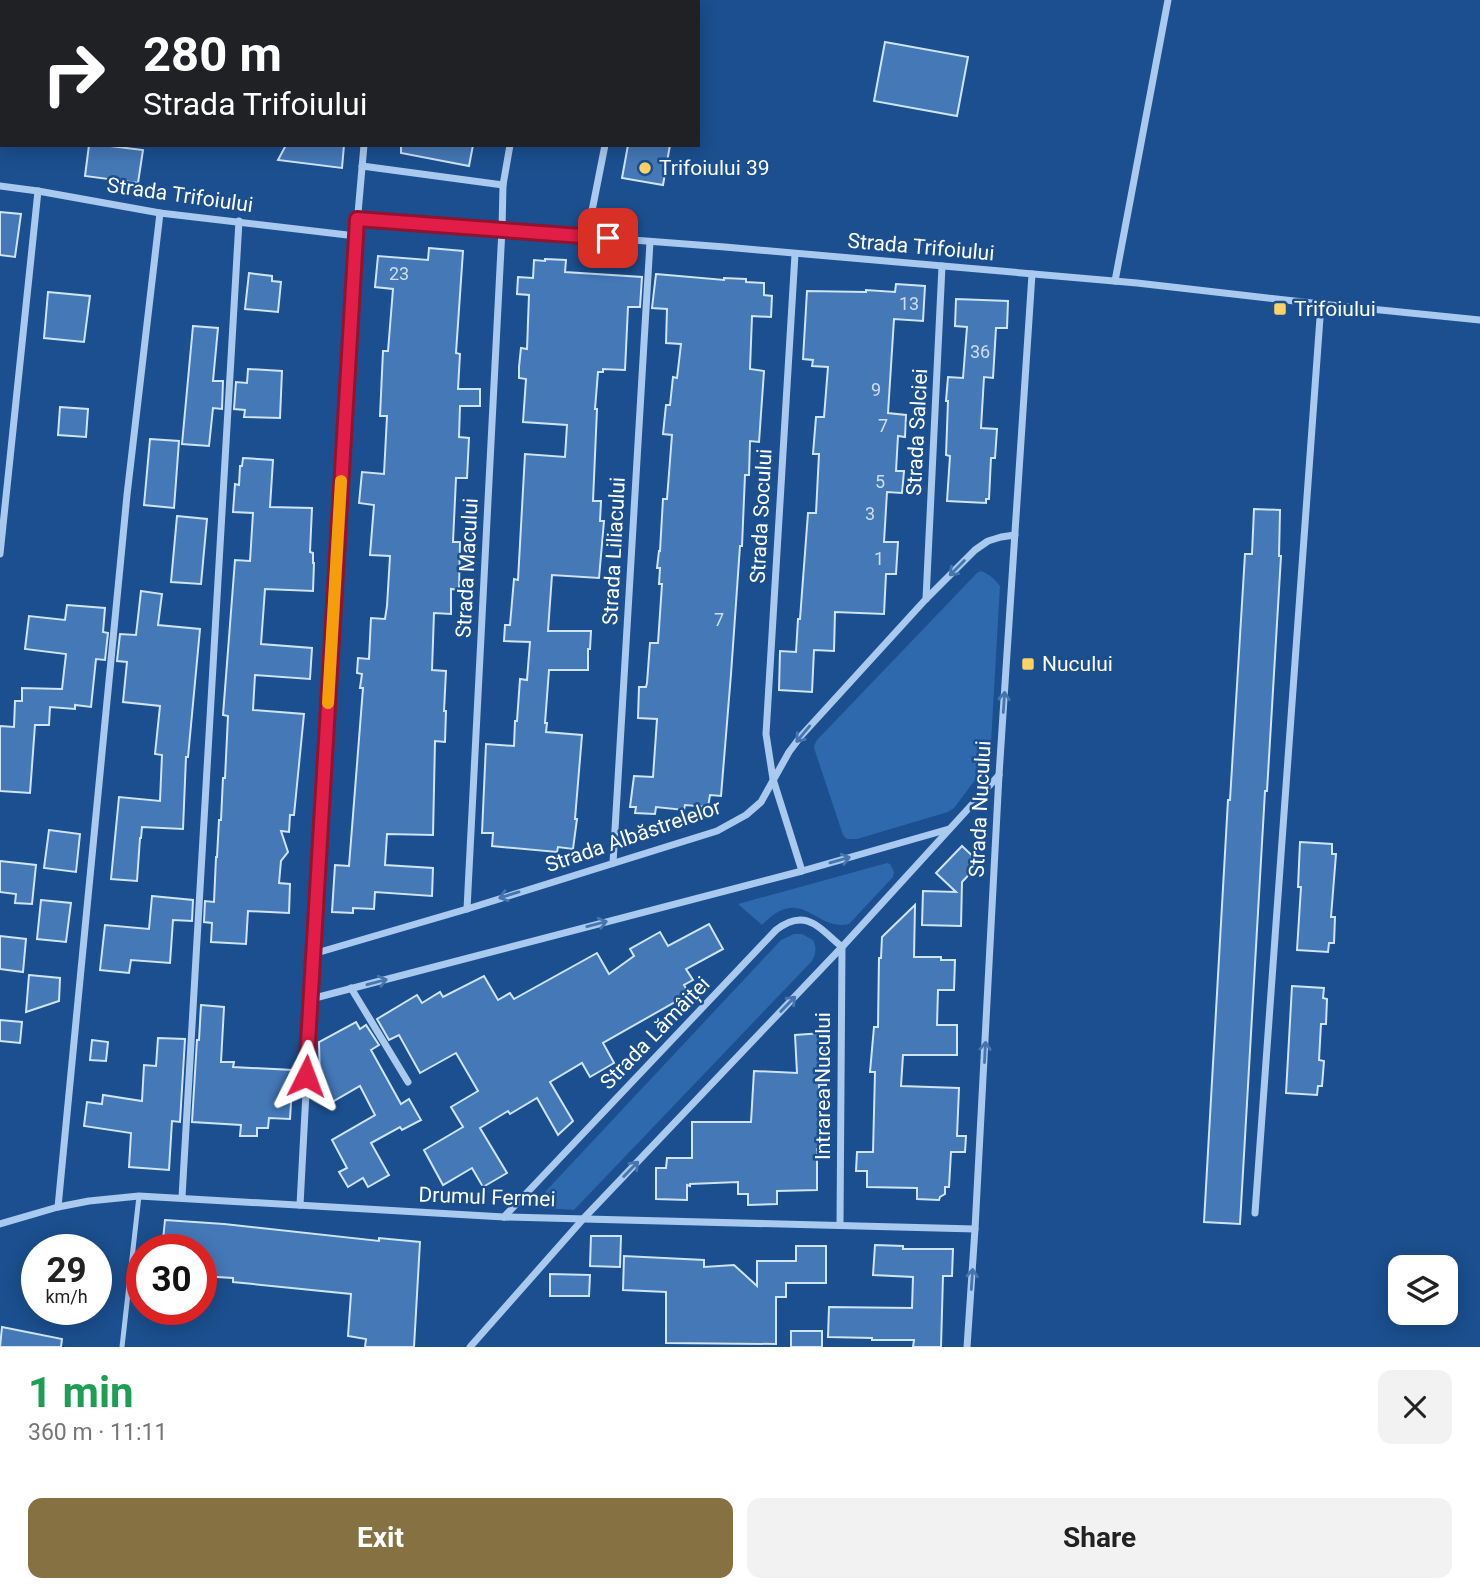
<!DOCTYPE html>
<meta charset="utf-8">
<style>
:root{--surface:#fff;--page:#f2f2f2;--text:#222;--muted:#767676;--accent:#857141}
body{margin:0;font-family:Roboto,sans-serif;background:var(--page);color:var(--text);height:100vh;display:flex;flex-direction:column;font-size:26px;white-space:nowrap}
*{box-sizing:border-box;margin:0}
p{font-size:23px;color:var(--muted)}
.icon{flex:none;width:38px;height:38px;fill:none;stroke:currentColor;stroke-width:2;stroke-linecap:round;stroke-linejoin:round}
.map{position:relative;height:1347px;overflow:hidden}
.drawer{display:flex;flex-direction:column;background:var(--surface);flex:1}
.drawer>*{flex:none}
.banner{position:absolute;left:0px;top:0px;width:700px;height:147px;box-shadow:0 4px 18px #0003;background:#202124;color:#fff;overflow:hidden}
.controls{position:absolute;left:1388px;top:1255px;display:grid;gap:14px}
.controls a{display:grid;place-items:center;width:70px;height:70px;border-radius:14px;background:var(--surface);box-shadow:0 4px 18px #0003;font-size:35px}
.speed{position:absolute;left:21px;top:1234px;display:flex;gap:14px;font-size:35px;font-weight:700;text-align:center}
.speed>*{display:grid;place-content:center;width:91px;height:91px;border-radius:50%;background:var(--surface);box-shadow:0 4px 18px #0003;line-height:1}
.speed small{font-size:18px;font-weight:400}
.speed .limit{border:10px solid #d22;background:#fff;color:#111}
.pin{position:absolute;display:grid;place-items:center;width:60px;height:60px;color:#fff;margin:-30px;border-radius:14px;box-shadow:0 4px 10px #0006}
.me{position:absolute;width:77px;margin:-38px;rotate:3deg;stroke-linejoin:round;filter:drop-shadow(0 0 5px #0008)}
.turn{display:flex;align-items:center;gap:24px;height:147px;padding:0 28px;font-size:32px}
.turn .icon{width:91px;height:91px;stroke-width:2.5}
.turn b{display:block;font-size:49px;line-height:60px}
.round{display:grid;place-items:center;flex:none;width:74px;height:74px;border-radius:14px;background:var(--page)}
.headline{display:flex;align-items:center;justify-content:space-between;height:119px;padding:0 28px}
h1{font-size:42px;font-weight:700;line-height:52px;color:#1e9e55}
.action{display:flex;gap:14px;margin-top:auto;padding:14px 28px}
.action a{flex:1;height:80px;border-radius:14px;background:var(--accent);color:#fff;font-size:28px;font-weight:700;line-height:80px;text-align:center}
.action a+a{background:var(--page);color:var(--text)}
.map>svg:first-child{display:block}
.green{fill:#2e69ad}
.building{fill:#4478b7;stroke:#cfe3fa;stroke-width:2}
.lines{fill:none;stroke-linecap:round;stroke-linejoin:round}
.service{stroke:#a9c9ee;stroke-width:5}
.minor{stroke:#a9c9ee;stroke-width:7}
.oneway{stroke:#4674ac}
.route-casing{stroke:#92132f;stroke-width:18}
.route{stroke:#e11d48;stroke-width:12}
.slow{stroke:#f59e0b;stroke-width:12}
.poi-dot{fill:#ffd166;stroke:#1b4f8f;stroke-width:2.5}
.labels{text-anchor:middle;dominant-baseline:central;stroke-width:5;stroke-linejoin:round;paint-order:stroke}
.number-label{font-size:18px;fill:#d0dded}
.poi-label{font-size:21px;fill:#fff;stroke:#1b4f8f;text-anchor:start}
.street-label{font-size:21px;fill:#fff;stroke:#1b4f8f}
</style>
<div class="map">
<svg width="1480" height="1347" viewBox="0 0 1480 1347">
<rect width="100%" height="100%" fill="#1b4f8f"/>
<!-- green -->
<g class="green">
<path d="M981 571C989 574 995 579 1000 586L990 760 954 808 948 812 857 839H847L843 835 815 751 814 746 817 740 977 573Z"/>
<path d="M887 863 890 864 894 872 893 877 849 924C815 932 802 883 762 925L738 904Z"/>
<path d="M794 934H802L813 940C817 949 816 954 811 962L574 1210 531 1207 781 940Z"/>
</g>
<!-- building -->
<g class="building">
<path d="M885 42 968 57 957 116 874 101Z"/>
<path d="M89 145H102L143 150 138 183 85 176Z"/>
<path d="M286 145H344L342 168 278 160Z"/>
<path d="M401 145H473L469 166 401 153Z"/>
<path d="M628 145H670L663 185 622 178Z"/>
<path d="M0 212 21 214 15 257 0 255Z"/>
<path d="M429 248 463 251 456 353 460 354 458 389H480V406H460L459 437 469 438 467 478H456L453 542H460L459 590 451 589V614L434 613 432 670 446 671 444 711H446L445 742 435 741 433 835 387 834 385 865 433 868 432 896 375 892 374 909 353 908V913L332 912 335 865 349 866 363 688H360L362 674 357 673 358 658 369 659 371 618 385 619 387 606 390 556 370 555 374 505 359 503 362 472 384 474 387 416H380L383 351H388L393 289 375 287 378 256 428 260Z"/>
<path d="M545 259 566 260 565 272 642 277 640 307H628L625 370 603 369V372H598L595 409H597L593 501H601L600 521H604L599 578 552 575 548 631H591L590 649H588V670H549L545 723H547L546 732 582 735 575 819H577L573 849 558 847 557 852 492 846 493 833H482L486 744 514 746 515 721H517L520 679 527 680 530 642 504 641 505 625H510L514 579 518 580 525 454 565 457 567 425 523 422 526 379 519 378V367L521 348 527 349 529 295 517 294 518 277 533 278 534 260 545 261Z"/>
<path d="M249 273 272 276V281L281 282 278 312 245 309Z"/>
<path d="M656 274 724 280V278L746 279V282L764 283V295L772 296 771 317 752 316 750 369 764 371 759 442 750 441 749 475H745L742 546H740L731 674 721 796 710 795 708 807 685 805 684 810 656 807 655 814 635 813 636 807H630L634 776 653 777 657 719 638 718 639 687H646L647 683 650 643H658L662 584H659L660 568H657L659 551H660L663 499H667L672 435 663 434 666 405H670L673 377 677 378 681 344 666 343 667 309 652 308Z"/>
<path d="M896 284 925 286 923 321 894 319 888 413 906 415 905 437 898 436 896 471H904L902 493 887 492 884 542H898L896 574H886L884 614 835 612 834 651 814 650 812 692 779 690 780 651 796 652 798 619H800L808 513H816L819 454H813L816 417H824L828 367 812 366 813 360 803 359 807 291 866 292V290L895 292Z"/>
<path d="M48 292 90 296 84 342 44 338Z"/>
<path d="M956 299 1008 301 1007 328H996L993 378 984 377 981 428 997 429 995 458H991L989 499H986V503L947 501 950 456 946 455 948 401H946L948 377 963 378 967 327 955 326Z"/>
<path d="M193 326 218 328 213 381H223L222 409 213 408 209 446 182 444Z"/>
<path d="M248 369 282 371 280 418 244 417 245 410 234 409 236 382 247 383Z"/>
<path d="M60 407 88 409 86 437 58 435Z"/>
<path d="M150 439 179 441 174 508 144 505Z"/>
<path d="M243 458 273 460 270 507 312 508 310 552 313 553V563H314L313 591 265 589 261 644 312 648 310 679 255 675 253 710 304 714 294 815H290L289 832 281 831 288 852 281 861 279 883 290 884 289 913 248 911 246 944 211 942 212 923 204 922 205 901 214 902 216 857H217L219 820H221L223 778H225L228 716 223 715 235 560 250 561 253 513 233 512 235 484 239 485 240 466H242Z"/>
<path d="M1254 509 1280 510 1279 556H1281L1267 791H1265L1240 1224 1204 1222 1228 800H1230L1245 554H1252Z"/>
<path d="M177 516 207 519 201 584 171 582Z"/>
<path d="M141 591 162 594 158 625 200 629 188 757H186L183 829 142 827 141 838H140L137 881 111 879 119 797 160 801 162 755 155 754 160 706 123 702 127 662 117 661 120 634 136 635Z"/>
<path d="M67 605 105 608 103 632 108 633 105 660 96 659 91 707 75 705V709L50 707 49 725H35L30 793 0 791V726L14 727 15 701H22V688L62 689 66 654 25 649 29 616 65 620Z"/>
<path d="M49 830 80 834 76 872 44 868Z"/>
<path d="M1300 842 1332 844V854H1336L1331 917H1335L1334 943H1329L1328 952 1297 950 1301 887H1298Z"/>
<path d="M962 846 980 863 962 882 961 926 922 925 923 891 956 892 936 873Z"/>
<path d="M0 861 36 865 32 904 15 903 16 894 0 892Z"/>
<path d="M152 896 193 900 192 921 173 920 170 963 131 960 129 973 100 970 105 925 149 929Z"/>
<path d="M41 900 71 903 66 942 37 939Z"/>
<path d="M915 905 914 957H941V960H955L954 990H938L937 1025H957V1055H903L901 1086 959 1088 957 1136H966L965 1152H951L949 1187H945V1194L940 1197 939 1200 917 1199V1188L867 1187V1171H856L857 1152H873L875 1072H870L874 1027H878L879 958H881L882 937Z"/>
<path d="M709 924 723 949 686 969 693 980 684 985 689 994 603 1043 614 1063 590 1077 582 1063 550 1082 573 1121 558 1135 537 1098 510 1114 508 1111 480 1128 507 1173 483 1187 472 1168 443 1185 424 1150 463 1127 451 1107 478 1091 456 1053 420 1073 399 1035 389 1040 377 1019 417 995 422 1003 440 992 443 997 484 976 498 1000 510 993 514 999 597 953 609 974 634 956 630 949 660 932 668 946Z"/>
<path d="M0 936 26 939 23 972 0 969Z"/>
<path d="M29 975 60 978 59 1001 26 1012Z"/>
<path d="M1292 986 1324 988 1323 998 1327 999 1326 1024H1321L1319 1060 1324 1061 1322 1086H1318L1317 1095 1286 1093Z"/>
<path d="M201 1005 224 1007 221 1062H234L233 1067 293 1070 290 1119 269 1118 268 1128H257V1136H240L241 1125 192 1122 197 1040H199Z"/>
<path d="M0 1020 22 1022 20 1043 0 1041Z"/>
<path d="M356 1022 360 1029 366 1025 379 1045 371 1050 401 1104 409 1099 421 1120 402 1130 400 1127 371 1143 389 1175 368 1187 363 1178 348 1187 339 1172 347 1168 332 1140 375 1115 360 1086 332 1102 320 1079 319 1042Z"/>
<path d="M823 1033 826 1085H819L822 1149H817V1190L777 1191V1204L748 1205V1194H738V1182L690 1184V1186L687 1185V1200L656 1199V1168H666L667 1158H692V1122H751L754 1071 797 1073 795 1035Z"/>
<path d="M158 1038 185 1039 180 1122 172 1121 169 1170 129 1167 131 1133 84 1126 87 1102 102 1104 103 1095 142 1101 144 1065 156 1066Z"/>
<path d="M92 1040 108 1042 106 1061 90 1060Z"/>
<path d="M165 1220 224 1224 379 1241V1238L420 1242 414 1347H365L366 1339 348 1336 351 1294 233 1282V1278L201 1276V1250H162Z"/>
<path d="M591 1236H621L620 1267 590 1266Z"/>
<path d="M875 1245 903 1246V1249H953L952 1276H943L941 1347H913L914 1340H872V1338L828 1337 829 1307 912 1308 913 1277 873 1275Z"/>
<path d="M796 1246H826V1283H786V1297H776V1344L666 1343V1292L623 1290 624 1256 704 1260V1267L734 1265 757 1286V1261H796Z"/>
<path d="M550 1274 590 1275 589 1296H550Z"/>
<path d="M2 1327 62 1339 61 1347H0Z"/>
<rect x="791" y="1331" width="31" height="16"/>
</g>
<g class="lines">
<!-- service -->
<path class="service" d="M122 1347 139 1196"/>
<!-- minor -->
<g class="minor">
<path d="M424 0 434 2"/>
<path d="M378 2 379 0"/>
<path d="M633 2V0"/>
<path d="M0 42H2"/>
<path d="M362 166 503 185"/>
<path d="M0 186 38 191 160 213 356 236"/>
<path d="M357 219 725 247 1137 283 1321 304 1480 320"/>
<path d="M587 236 605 145"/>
<path d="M795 254 766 734 773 779 802 871"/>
<path d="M1115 281 1168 0"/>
<path d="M0 554 38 191"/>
<path d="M926 599 942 266"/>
<path d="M613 863 650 242"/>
<path d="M467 909 502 229 503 185 510 145"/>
<path d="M313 954 467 909 717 831 746 815 761 802 789 752 801 736 926 599 975 550 988 541 1001 537 1015 535"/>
<path d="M351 988 408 1082"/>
<path d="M311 999 802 871 949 829"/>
<path d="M182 1197 239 221"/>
<path d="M300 1205 311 999 356 236 364 145"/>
<path d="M58 1207 127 495 160 213"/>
<path d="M1255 1213 1321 304"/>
<path d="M504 1217 776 930C806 907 819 928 842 947L840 1225"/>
<path d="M0 1224 58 1207 89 1201 139 1196 504 1217 975 1229"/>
<path d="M470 1347 584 1218 842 947 999 775"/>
<path d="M967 1347 975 1229 999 775 1032 274"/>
</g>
</g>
<!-- one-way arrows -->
<defs><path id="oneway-shaft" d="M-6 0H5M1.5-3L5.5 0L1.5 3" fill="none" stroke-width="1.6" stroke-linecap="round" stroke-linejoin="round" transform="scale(1.75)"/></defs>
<g class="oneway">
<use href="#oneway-shaft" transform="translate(957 568) rotate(135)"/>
<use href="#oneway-shaft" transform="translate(1004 702) rotate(-86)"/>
<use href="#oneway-shaft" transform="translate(803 734) rotate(130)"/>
<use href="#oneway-shaft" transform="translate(840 860) rotate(-16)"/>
<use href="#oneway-shaft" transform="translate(509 895) rotate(163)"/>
<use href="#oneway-shaft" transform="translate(597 924) rotate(-15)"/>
<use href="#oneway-shaft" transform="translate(377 982) rotate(-15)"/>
<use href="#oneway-shaft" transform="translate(788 1004) rotate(-46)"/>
<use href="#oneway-shaft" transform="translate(985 1052) rotate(-87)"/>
<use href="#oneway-shaft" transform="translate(631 1169) rotate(-46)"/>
<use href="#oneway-shaft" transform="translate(972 1279) rotate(-86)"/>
</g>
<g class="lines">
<defs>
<path id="route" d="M306 1076 357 219 608 238"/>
</defs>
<!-- route casing -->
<use href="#route" class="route-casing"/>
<!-- route -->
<use href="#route" class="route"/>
<!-- slow -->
<path class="slow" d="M328 703 341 481"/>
</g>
<!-- markers -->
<g class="poi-dot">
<circle cx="645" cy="168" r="7"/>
<rect x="1273" y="302" width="14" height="14" rx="3.5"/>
<rect x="1021" y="657" width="14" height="14" rx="3.5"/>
</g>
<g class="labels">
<!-- number labels -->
<g class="number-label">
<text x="399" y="273">23</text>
<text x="909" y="303">13</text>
<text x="980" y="351">36</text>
<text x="876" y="389">9</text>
<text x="883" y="425">7</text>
<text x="880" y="481">5</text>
<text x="870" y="513">3</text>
<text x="879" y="558">1</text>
<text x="719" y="619">7</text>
</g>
<!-- poi labels -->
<g class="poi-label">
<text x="659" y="168">Trifoiului 39</text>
<text x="1294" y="309">Trifoiului</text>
<text x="1042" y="664">Nucului</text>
</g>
<!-- street labels -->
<g class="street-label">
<text transform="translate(180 195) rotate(8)">Strada Trifoiului</text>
<text transform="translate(921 247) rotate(5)">Strada Trifoiului</text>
<text transform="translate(917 432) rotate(-87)">Strada Salciei</text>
<text transform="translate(761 516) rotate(-87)">Strada Socului</text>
<text transform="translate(614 551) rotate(-87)">Strada Liliacului</text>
<text transform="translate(467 568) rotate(-87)">Strada Macului</text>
<text transform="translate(980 809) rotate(-87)">Strada Nucului</text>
<text transform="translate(633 836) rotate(-19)">Strada Albăstrelelor</text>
<text transform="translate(655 1033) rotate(-46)">Strada Lămâiței</text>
<text transform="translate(823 1086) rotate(-90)">Intrarea Nucului</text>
<text transform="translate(487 1197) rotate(2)">Drumul Fermei</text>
</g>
</g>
</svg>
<div class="controls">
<a><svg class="icon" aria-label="layers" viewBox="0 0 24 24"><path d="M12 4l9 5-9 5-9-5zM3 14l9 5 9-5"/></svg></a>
</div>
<div class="speed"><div>29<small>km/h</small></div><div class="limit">30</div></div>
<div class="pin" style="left:608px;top:238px;background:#d93025"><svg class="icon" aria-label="arrive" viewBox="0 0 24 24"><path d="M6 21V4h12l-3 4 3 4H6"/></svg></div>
<svg class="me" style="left:306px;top:1076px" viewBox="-20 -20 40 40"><path d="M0-17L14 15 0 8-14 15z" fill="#e11d48" stroke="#fff" stroke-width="4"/></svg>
<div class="banner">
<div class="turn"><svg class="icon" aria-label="right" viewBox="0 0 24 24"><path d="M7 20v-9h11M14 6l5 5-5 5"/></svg><div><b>280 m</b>Strada Trifoiului</div></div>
</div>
</div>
<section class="drawer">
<div class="headline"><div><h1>1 min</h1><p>360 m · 11:11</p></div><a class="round"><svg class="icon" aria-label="close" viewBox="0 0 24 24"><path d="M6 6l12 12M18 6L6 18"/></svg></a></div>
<div class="action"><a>Exit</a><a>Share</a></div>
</section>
